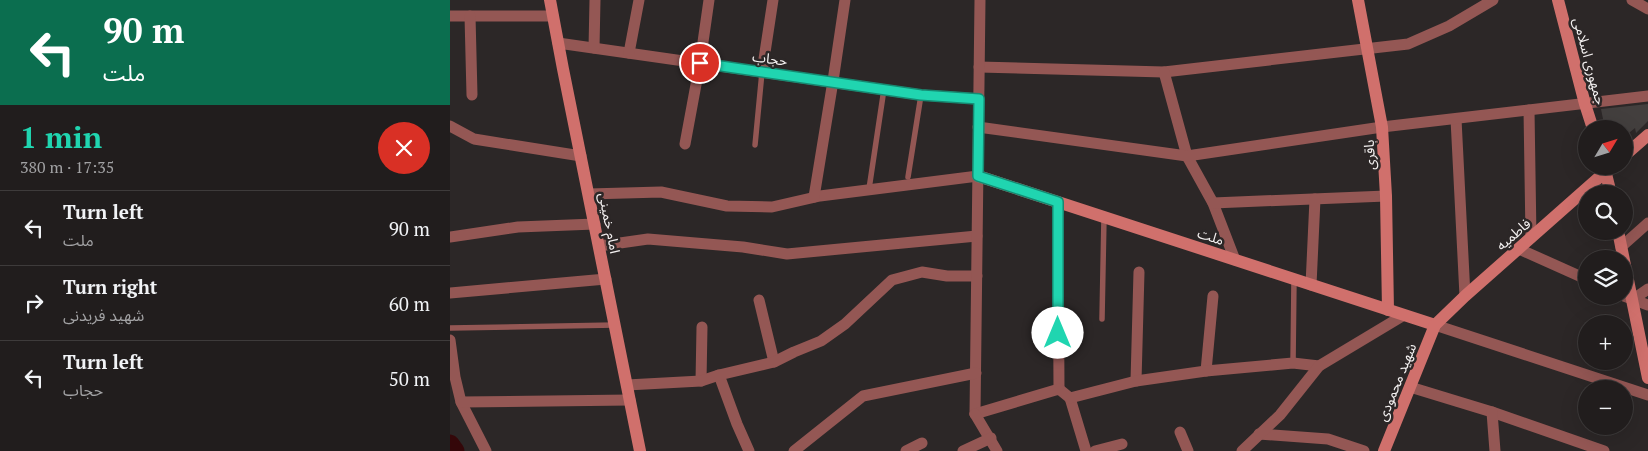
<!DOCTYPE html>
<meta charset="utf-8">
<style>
:root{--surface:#211d1d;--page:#2d2a2a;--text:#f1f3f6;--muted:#a2a2a4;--line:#3e3b3b;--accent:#20d5b0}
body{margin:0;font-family:"PT Serif","Noto Sans Arabic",serif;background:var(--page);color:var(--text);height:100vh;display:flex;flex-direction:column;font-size:19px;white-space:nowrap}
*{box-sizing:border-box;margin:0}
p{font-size:16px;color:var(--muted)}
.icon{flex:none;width:28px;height:28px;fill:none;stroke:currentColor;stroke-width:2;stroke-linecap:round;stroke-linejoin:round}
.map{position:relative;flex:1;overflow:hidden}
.details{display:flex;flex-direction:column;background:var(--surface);width:450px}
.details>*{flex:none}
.hud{background:#0b6e4f;color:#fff;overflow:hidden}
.needle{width:32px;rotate:52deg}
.fabs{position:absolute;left:1128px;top:120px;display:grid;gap:10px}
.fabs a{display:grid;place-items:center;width:55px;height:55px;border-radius:50%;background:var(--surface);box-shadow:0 5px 20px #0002,0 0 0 1px var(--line);font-size:25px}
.pin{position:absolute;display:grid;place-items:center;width:42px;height:42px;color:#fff;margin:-21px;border:2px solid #fff;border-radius:50%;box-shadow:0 1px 5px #0007}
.me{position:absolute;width:55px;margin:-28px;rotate:0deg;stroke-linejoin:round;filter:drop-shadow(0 0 4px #0008)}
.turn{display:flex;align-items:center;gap:18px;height:105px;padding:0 20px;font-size:22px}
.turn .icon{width:65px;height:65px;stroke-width:2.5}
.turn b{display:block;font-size:35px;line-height:42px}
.round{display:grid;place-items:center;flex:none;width:52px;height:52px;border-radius:26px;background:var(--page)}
.overview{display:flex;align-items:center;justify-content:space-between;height:85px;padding:0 20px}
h1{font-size:30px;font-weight:700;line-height:38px;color:var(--accent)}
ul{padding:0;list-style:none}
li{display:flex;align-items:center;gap:15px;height:75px;padding:0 20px;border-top:1px solid var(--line)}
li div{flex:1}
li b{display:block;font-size:19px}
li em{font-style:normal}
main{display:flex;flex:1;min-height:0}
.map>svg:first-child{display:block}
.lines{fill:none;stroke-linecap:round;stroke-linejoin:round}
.river{stroke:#340709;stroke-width:19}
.building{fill:#433f3e}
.lane{stroke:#945754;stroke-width:5.5}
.street{stroke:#945754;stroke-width:11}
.secondary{stroke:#d0706c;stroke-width:12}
.route-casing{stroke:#158a72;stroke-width:12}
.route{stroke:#20d5b0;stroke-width:9}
.labels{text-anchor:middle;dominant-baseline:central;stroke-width:5;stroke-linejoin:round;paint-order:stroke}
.street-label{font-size:14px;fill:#f4f1f1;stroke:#2c2727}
</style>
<main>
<section class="details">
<div class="hud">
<div class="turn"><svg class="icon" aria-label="left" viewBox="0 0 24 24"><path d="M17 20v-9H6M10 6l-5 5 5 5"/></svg><div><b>90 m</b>ملت</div></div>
</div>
<div class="overview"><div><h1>1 min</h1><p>380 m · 17:35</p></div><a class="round" style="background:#d93025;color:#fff"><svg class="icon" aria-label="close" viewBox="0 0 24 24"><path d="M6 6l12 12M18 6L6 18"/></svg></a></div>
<ul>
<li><svg class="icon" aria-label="left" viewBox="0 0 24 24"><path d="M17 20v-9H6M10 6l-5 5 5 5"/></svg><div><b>Turn left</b><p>ملت</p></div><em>90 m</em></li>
<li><svg class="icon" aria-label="right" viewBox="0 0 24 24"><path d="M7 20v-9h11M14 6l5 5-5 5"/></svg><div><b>Turn right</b><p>شهید فریدنی</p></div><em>60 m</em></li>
<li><svg class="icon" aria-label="left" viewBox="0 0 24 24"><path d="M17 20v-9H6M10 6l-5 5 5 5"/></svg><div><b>Turn left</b><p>حجاب</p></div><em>50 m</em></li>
</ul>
</section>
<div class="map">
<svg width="1198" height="451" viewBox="0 0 1198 451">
<rect width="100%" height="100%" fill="#2c2727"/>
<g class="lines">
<!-- river -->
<path class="river" d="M0 444 5 451"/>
</g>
<!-- building -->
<path class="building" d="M1198 104V121L1186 133 1185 128 1174 137V129H1155L1151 109Z"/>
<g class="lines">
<!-- lane -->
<g class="lane">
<path d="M305 145 312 72"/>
<path d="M458 177 471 95"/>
<path d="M419 189 434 89"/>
<path d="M652 319 654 217"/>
<path d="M0 328 165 325"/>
<path d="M843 363 844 279"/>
</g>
<!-- street -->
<g class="street">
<path d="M1182 0 1198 9"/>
<path d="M0 16H103"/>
<path d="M20 16 22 95"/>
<path d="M108 43 471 95 529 99"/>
<path d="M144 48 145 0"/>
<path d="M179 53 189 0"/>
<path d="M529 67 714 72 958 44 999 26 1043 0"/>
<path d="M312 72 323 0"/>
<path d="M714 72 737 156 763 203 785 260"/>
<path d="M1079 110 1081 238"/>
<path d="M1006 119 1015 296"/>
<path d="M0 126 24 139 131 156"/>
<path d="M528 127 737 156 932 127 1198 96"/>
<path d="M235 144 250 63 259 0"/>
<path d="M139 194 211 192 277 206 322 207 370 196 528 176"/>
<path d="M364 197 383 81 395 0"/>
<path d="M608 202 609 389"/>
<path d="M763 203 936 196"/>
<path d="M0 237 68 227 145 224"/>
<path d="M149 246 198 239 293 247 337 254 527 236"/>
<path d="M1171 247 1198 223"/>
<path d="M1069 249 1136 279"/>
<path d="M861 285 865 199"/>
<path d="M0 293 156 279"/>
<path d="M1174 296 1198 305"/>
<path d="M309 300 324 362"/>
<path d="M1182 300 1198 289"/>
<path d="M985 325 1198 395"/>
<path d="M0 340 5 377 11 402 36 451"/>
<path d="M756 371 763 296"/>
<path d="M269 375 287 424 299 451"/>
<path d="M251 381 252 327"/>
<path d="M686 381 689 272"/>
<path d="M177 385 251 381 269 375 324 362 344 352 371 341 395 324 442 280 472 272 497 276H527"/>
<path d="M960 387 1042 412 1154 451"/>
<path d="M620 398 636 451"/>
<path d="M11 402 180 400"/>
<path d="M1042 412 1045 451"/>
<path d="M525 414 530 0"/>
<path d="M525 414 609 389 620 398 686 381 756 371 843 363 869 366"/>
<path d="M525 414 547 451"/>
<path d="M730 432 738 451"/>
<path d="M809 434 878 439 914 451"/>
<path d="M344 451 413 396 526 373"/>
<path d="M456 451 472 443"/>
<path d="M513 451 541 438"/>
<path d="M645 451 672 444"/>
<path d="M792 451 830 415 869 366 954 315"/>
</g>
<!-- secondary -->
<g class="secondary">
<path d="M100 0 113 69 190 451"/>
<path d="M908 0 932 127 936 196 938 310"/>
<path d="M1108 0 1135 104 1143 129"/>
<path d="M1174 156 1198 135"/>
<path d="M1154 166 1161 194"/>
<path d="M528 176 985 325"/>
<path d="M1168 231 1198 378"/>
<path d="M934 451 985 325 1015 296 1162 166"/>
</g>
</g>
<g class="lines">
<defs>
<path id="route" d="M250 63 471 95 529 99 528 176 608 202V333"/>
</defs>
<!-- route casing -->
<use href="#route" class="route-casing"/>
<!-- route -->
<use href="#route" class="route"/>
</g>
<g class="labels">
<!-- street labels -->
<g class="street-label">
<text transform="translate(320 58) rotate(8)">حجاب</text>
<text transform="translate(1140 61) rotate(75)">جمهوری اسلامی</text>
<text transform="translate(919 155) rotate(-93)">باقری</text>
<text transform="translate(160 223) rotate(79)">امام خمینی</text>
<text transform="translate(1063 234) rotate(-41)">فاطمیه</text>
<text transform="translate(761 236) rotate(18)">ملت</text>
<text transform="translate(946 382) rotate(-68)">شهید محمودی</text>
</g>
</g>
</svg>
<div class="fabs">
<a><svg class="needle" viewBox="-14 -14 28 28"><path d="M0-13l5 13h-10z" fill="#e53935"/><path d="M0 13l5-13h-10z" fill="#a2a2a4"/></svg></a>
<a><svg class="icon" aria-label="search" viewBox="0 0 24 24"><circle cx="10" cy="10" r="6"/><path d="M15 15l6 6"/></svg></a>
<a><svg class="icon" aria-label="layers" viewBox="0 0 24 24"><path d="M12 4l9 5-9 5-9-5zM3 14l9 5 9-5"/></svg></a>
<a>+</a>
<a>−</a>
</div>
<div class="pin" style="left:250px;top:63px;background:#d93025"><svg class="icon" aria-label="arrive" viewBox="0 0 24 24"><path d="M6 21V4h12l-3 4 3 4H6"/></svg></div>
<svg class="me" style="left:608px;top:333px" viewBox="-20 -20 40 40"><circle r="19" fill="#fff"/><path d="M0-13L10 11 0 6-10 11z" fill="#20d5b0"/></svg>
</div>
</main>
